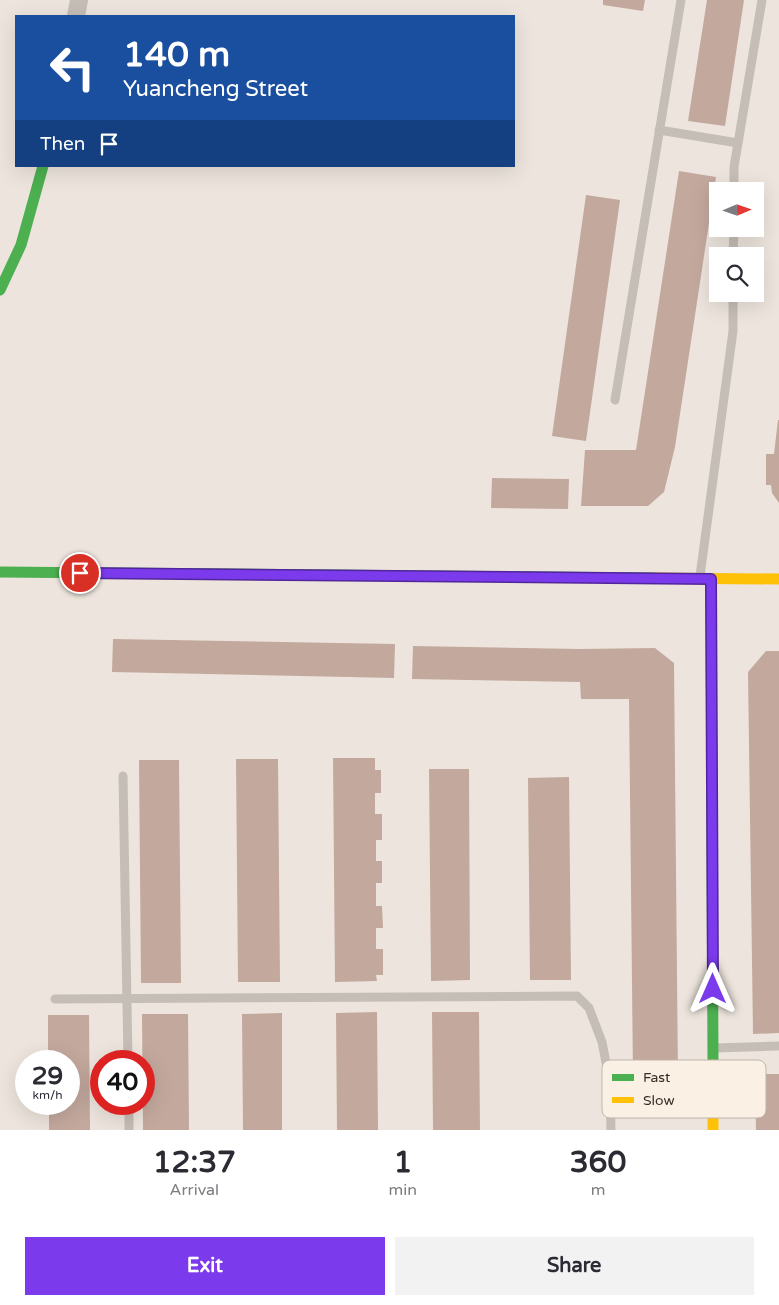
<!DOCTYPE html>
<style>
:root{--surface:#fff;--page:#f2f2f3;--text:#2b2b33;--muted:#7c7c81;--accent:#7c3aed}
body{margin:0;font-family:"Varela Round",sans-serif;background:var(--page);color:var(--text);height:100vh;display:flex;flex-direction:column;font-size:19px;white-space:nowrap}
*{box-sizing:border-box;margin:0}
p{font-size:16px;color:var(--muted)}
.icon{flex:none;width:28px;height:28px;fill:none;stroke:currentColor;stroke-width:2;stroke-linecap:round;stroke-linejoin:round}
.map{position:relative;height:1130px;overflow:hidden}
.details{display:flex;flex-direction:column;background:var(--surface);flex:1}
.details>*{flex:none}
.guide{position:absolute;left:15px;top:15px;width:500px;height:152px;border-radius:0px;box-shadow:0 5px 20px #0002;background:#1a4fa0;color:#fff;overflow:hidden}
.needle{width:32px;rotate:88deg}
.fabs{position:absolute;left:709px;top:182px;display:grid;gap:10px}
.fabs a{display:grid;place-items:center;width:55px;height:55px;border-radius:0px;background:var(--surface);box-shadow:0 5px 20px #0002;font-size:25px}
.speed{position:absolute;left:15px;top:1050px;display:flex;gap:10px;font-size:25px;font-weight:700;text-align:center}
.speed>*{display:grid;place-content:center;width:65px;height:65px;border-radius:50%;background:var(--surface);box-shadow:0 5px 20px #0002;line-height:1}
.speed small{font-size:12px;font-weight:400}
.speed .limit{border:8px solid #d22;background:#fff;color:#111}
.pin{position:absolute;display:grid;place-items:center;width:42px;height:42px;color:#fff;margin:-21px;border:2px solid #fff;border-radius:50%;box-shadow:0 1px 5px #0007}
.me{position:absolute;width:55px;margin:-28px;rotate:0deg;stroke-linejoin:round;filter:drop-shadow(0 0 4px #0008)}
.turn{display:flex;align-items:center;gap:18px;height:105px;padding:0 25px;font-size:22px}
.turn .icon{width:65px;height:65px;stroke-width:2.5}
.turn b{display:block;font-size:35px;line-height:42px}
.then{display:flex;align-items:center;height:48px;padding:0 25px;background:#0003;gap:10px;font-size:19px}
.eta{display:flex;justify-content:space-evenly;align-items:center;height:85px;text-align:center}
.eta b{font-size:30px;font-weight:700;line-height:35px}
.action{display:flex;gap:10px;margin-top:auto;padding:10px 25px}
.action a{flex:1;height:58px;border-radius:0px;background:var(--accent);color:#fff;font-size:20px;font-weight:700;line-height:58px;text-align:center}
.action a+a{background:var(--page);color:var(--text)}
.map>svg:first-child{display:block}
.building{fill:#c3a89d}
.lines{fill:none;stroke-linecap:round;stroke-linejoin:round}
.lane{stroke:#c5beb7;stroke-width:9}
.street{stroke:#c5beb7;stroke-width:18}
.fast{stroke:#4caf50;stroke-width:11}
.slow{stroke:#ffc107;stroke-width:11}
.route-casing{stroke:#51269a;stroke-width:12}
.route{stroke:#7c3aed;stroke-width:9}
.key{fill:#fbf0e4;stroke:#c0b5ab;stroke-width:1}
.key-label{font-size:14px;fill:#362b25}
</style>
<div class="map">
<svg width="779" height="1130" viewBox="0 0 779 1130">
<rect width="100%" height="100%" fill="#ede5dd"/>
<!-- building -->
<g class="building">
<path d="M603 0H645L643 11 603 5Z"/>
<path d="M707 0H744L725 126 688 121Z"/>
<path d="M679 171 716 177 675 447 664 492 648 506H581L585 450H636Z"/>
<path d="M586 195 620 200 586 441 552 436Z"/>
<path d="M778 420H779V503L772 493 771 485H766V454H774Z"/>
<path d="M492 478 569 479 568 509 491 508Z"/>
<path d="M113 639 395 644 394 678 112 672Z"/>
<path d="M413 646 580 649 655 648 674 663 678 1078H633L629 699H581L580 682 412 679Z"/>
<path d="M766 651H779V1033L753 1034 748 672Z"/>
<path d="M333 758H375V770H381V793H375V814H382V840H376V861H382V883H376V906H382L383 928H376V949H383V975H376L377 981 335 982Z"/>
<path d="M236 759H278L280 982H238Z"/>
<path d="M139 760H179L181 983H141Z"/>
<path d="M429 769H469L470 980 431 981Z"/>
<path d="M569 777 571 980H530L528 778Z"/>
<path d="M377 1012 378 1130H337L336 1013Z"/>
<path d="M432 1012H479L480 1130H433Z"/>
<path d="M282 1013V1130H243L242 1014Z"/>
<path d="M142 1014H188L189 1130H143Z"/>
<path d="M48 1015H89L90 1130H49V1104H69V1061H48Z"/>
<path d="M755 1074H779V1130H756Z"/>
</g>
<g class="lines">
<!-- lane -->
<g class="lane">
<path d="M659 130 738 143"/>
<path d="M734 191V167L762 0"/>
<path d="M733 256 734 229"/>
<path d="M615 400 681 0"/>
<path d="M700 576 733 331V294"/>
<path d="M123 776 128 1061"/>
<path d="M55 999 577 996 589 1008 602 1042 610 1084 611 1130"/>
<path d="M714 1048 779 1046"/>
<path d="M610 1103 710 1102"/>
<path d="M129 1104V1130"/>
</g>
<!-- street -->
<path class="street" d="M76 16 79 0"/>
<!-- fast -->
<g class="fast">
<path d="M0 290 21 245 43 166"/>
<path d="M0 572 653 578"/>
<path d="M711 579 713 1065"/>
</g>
<!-- slow -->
<g class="slow">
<path d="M653 578 779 579"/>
<path d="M713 1065V1130"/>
</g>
</g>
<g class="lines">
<defs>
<path id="route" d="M80 573 711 579 713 989"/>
</defs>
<!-- route casing -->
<use href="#route" class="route-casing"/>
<!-- route -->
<use href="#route" class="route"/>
</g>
<!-- legend -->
<rect x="602" y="1060" width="164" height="58" rx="8" class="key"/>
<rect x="612" y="1074" width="22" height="7" fill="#4caf50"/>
<rect x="612" y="1097" width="22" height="6" fill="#ffc107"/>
<g class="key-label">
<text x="643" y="1082">Fast</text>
<text x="643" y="1105">Slow</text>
</g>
</svg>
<div class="fabs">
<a><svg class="needle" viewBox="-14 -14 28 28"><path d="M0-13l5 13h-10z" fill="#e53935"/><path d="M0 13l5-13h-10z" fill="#7c7c81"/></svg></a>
<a><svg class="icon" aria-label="search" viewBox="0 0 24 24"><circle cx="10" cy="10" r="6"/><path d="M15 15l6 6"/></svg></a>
</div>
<div class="speed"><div>29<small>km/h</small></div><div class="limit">40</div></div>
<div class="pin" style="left:80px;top:573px;background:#d93025"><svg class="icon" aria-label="arrive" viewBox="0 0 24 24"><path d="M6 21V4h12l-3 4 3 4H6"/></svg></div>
<svg class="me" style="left:713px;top:989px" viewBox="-20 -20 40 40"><path d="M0-17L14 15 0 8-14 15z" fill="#7c3aed" stroke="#fff" stroke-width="4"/></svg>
<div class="guide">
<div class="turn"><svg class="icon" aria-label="left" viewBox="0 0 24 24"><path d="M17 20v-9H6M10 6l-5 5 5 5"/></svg><div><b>140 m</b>Yuancheng Street</div></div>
<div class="then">Then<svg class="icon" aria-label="arrive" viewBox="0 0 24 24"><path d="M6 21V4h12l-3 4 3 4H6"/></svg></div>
</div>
</div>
<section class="details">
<div class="eta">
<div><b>12:37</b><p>Arrival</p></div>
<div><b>1</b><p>min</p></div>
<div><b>360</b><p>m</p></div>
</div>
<div class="action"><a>Exit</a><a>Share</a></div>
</section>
